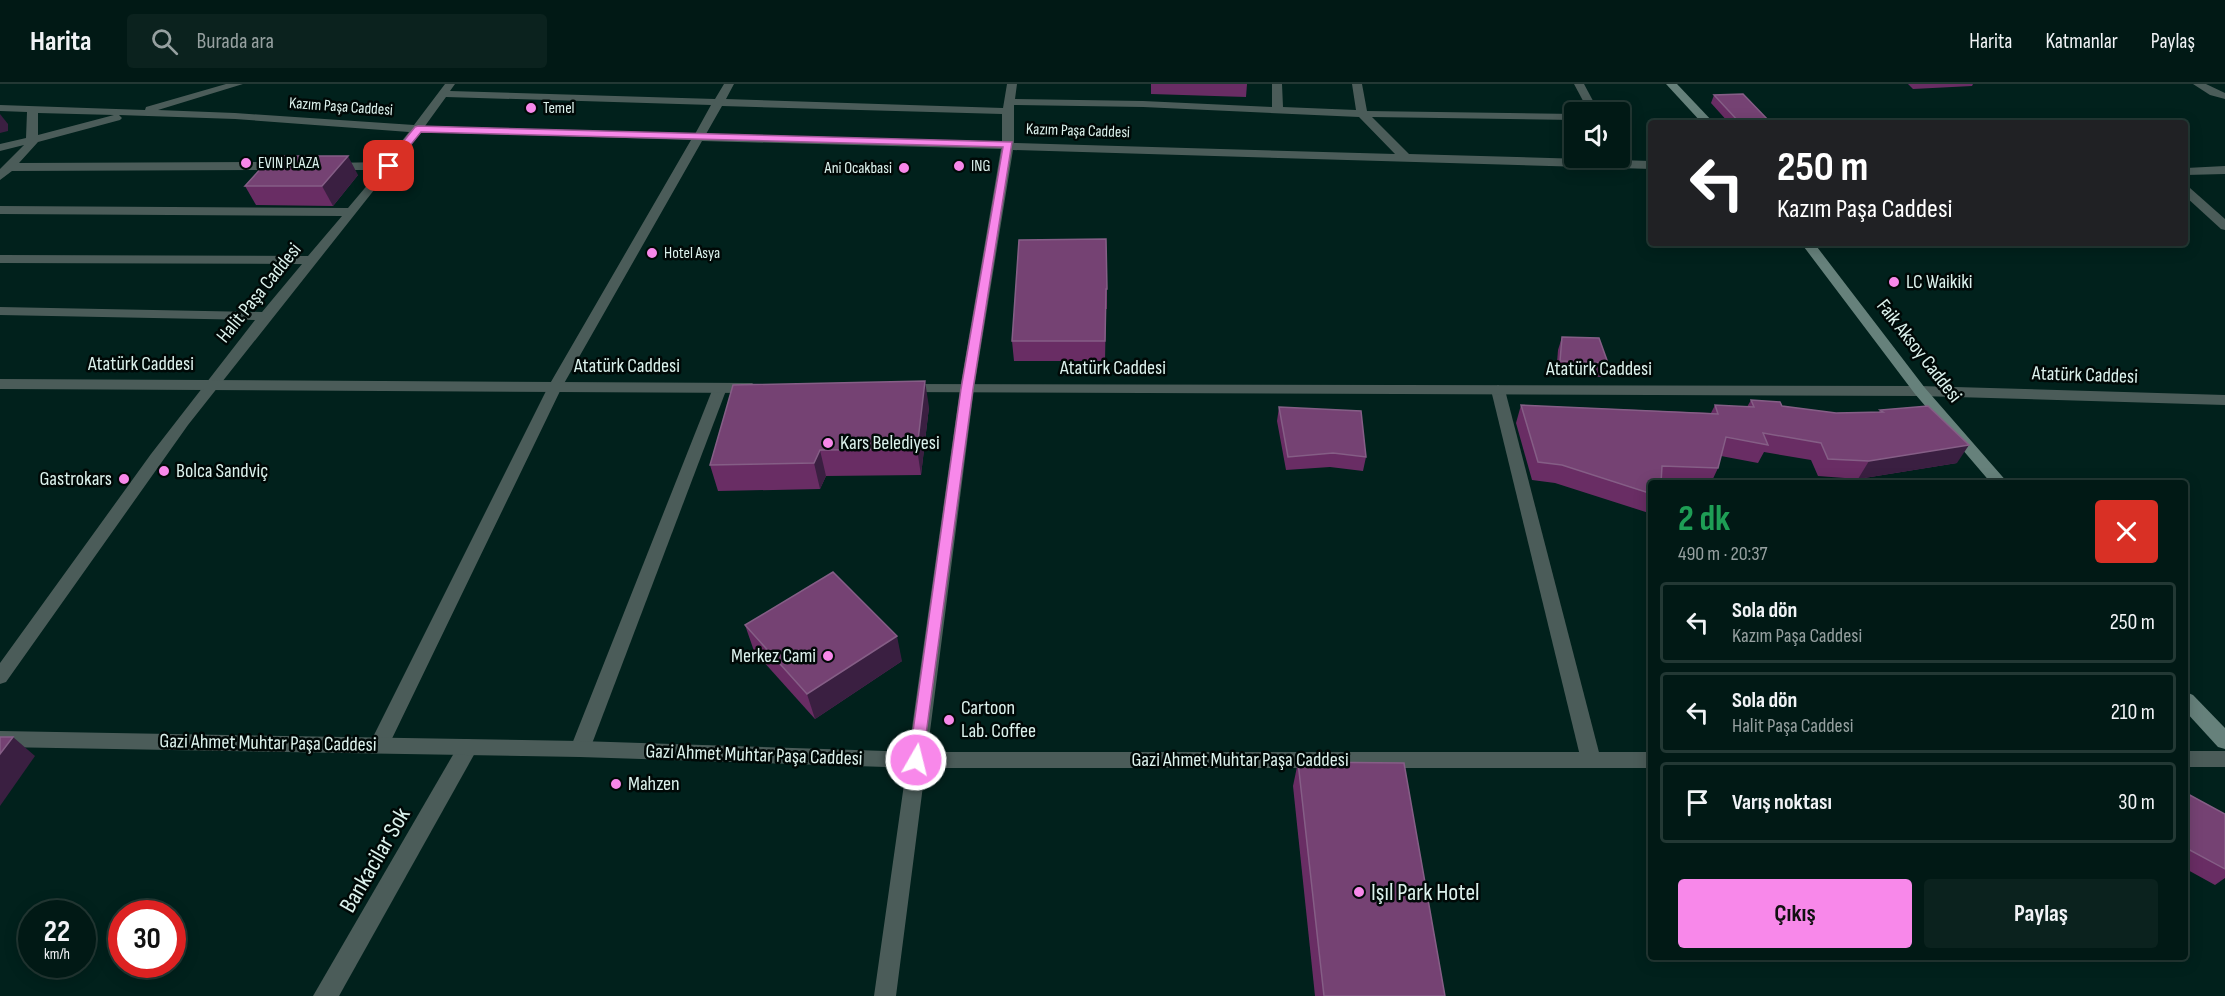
<!DOCTYPE html>
<html lang="tr">
<meta charset="utf-8">
<style>
:root{--surface:#011915;--page:#0b221e;--text:#f1f3f6;--muted:#96a0a0;--line:#233834;--accent:#f888ea}
body{margin:0;font-family:"Sofia Sans Condensed",sans-serif;background:var(--page);color:var(--text);height:100vh;display:flex;flex-direction:column;font-size:22px;white-space:nowrap}
*{box-sizing:border-box;margin:0}
p{font-size:20px;color:var(--muted)}
.icon{flex:none;width:33px;height:33px;fill:none;stroke:currentColor;stroke-width:2;stroke-linecap:round;stroke-linejoin:round}
.map{position:relative;flex:1;overflow:hidden}
.side{position:absolute;left:1648px;top:396px;width:540px;height:480px;display:flex;flex-direction:column;background:var(--surface);border-radius:6px;box-shadow:0 3px 15px #0003,0 0 0 2px var(--line)}
.side>*{flex:none}
.guide{position:absolute;left:1648px;top:36px;width:540px;height:126px;border-radius:6px;box-shadow:0 3px 15px #0003,0 0 0 2px var(--line);background:#202124;color:#fff;overflow:hidden}
.fabs{position:absolute;left:1564px;top:18px;display:grid;gap:12px}
.fabs a{display:grid;place-items:center;width:66px;height:66px;border-radius:6px;background:var(--surface);box-shadow:0 3px 15px #0003,0 0 0 2px var(--line);font-size:30px}
.speed{position:absolute;left:18px;top:816px;display:flex;gap:12px;font-size:30px;font-weight:700;text-align:center}
.speed>*{display:grid;place-content:center;width:78px;height:78px;border-radius:50%;background:var(--surface);box-shadow:0 3px 15px #0003,0 0 0 2px var(--line);line-height:1}
.speed small{font-size:15px;font-weight:400}
.speed .limit{border:9px solid #d22;background:#fff;color:#111}
.pin{position:absolute;display:grid;place-items:center;width:51px;height:51px;color:#fff;margin:-26px;border-radius:12px;box-shadow:0 3px 9px #0006}
.me{position:absolute;width:66px;margin:-33px;rotate:8deg;stroke-linejoin:round;filter:drop-shadow(0 0 4px #0008)}
.turn{display:flex;align-items:center;gap:21px;height:126px;padding:0 30px;font-size:27px}
.turn .icon{width:78px;height:78px;stroke-width:2.5}
.turn b{display:block;font-size:42px;line-height:51px}
.round{display:grid;place-items:center;flex:none;width:63px;height:63px;border-radius:6px;background:var(--page)}
.summary{display:flex;align-items:center;justify-content:space-between;height:102px;padding:0 30px}
h1{font-size:36px;font-weight:700;line-height:45px;color:#1e9e55}
.primary-button{display:flex;gap:12px;margin-top:auto;padding:12px 30px}
.primary-button a{flex:1;height:69px;border-radius:6px;background:var(--accent);color:#111;font-size:24px;font-weight:700;line-height:69px;text-align:center}
.primary-button a+a{background:var(--page);color:var(--text)}
ul{padding:0;list-style:none}
li{display:flex;align-items:center;gap:18px;height:81px;margin:0 12px 9px;padding:0 18px;border:3px solid var(--line);border-radius:6px}
li div{flex:1}
li b{display:block;font-size:22px}
li em{font-style:normal}
header{display:flex;align-items:center;gap:36px;box-sizing:border-box;height:84px;padding:0 30px;background:var(--surface);border-bottom:2px solid var(--line)}
header strong{font-size:28px}
nav{display:flex;gap:33px;margin-inline-start:auto;font-size:21px}
.search{width:420px;height:54px;background:var(--page);display:flex;align-items:center;gap:15px;box-sizing:border-box;padding:0 21px;border-radius:6px;color:var(--muted);font-size:22px}
.map>svg:first-child{display:block}
.lines{fill:none;stroke-linecap:round;stroke-linejoin:round}
.minor{fill:#4b5c59;fill-rule:evenodd}
.tertiary{fill:#4b5c59;fill-rule:evenodd}
.secondary{fill:#66817b;fill-rule:evenodd}
.wall{fill:#692d64}
.shaded-wall{fill:#3a1f41}
.building{fill:#754273;stroke:#855e86;stroke-width:1.5}
.route{fill:#f888ea;stroke:#a15898;stroke-width:1.5}
.poi-dot{fill:#f888ea;stroke:#000907;stroke-width:2}
.labels{text-anchor:middle;dominant-baseline:central;stroke-width:5;stroke-linejoin:round;paint-order:stroke}
.far-street-label{font-size:16px;fill:#dcf2ed;stroke:#000907}
.far-poi-label{font-size:16px;fill:#dcf2ed;stroke:#000907;text-anchor:start}
.poi-label{font-size:20px;fill:#dcf2ed;stroke:#000907;text-anchor:start}
.street-label{font-size:20px;fill:#dcf2ed;stroke:#000907}
.near-street-label{font-size:24px;fill:#dcf2ed;stroke:#000907}
.near-poi-label{font-size:24px;fill:#dcf2ed;stroke:#000907;text-anchor:start}
</style>
<header>
<strong>Harita</strong>
<div class="search"><svg class="icon" aria-label="search" viewBox="0 0 24 24"><circle cx="10" cy="10" r="6"/><path d="M15 15l6 6"/></svg>Burada ara</div>
<nav><a>Harita</a><a>Katmanlar</a><a>Paylaş</a></nav>
</header>
<div class="map">
<svg width="2225" height="912" viewBox="0 0 2225 912">
<rect width="100%" height="100%" fill="#01211c"/>
<g class="lines">
<!-- minor -->
<g class="minor">
<path d="M226 0H243L158 26 235 29 414 41 445 0H455L450 7 715 15 724 0H734L726 15 1003 24 1007 0H1017L1015 15 1143 17 1272 23V0H1282L1283 23 1356 26 1352 0H1362L1367 27 1575 30V36L1372 33 1409 70 1652 77V85L1013 66 974 305 896 912H874L960 305 1001 65 702 57 562 303 386 667 379 669 372 667 369 661 548 303 691 56 420 48 188 341 6 598 0 600V579L151 370 255 236 0 231V223L262 228 302 180 0 179V171L308 172 342 132 0 130V122L348 124 380 86H333L327 82 329 79 385 78 409 48 235 35 119 31 122 34 120 36 38 58 19 79 283 78 289 82 283 86 12 87 0 96V85L24 61 0 67V60L26 54 27 28 0 27V21L145 26 146 23ZM446 13 711 21 695 50 425 42ZM1014 21 1143 23 1359 33 1395 70 1014 59ZM722 22 1002 30V59L706 50ZM38 29 114 31 38 51Z"/>
<path d="M1574 0H1584L1599 28H1589Z"/>
<path d="M2193 0H2206L2225 9V15L2210 11Z"/>
<path d="M2225 82V90L2186 91V84Z"/>
<path d="M720 299 727 304 590 665 587 671 580 673 573 671 570 665 713 304Z"/>
<path d="M1498 301 1505 306 1601 676 1598 682 1591 684 1584 682 1581 676 1491 306Z"/>
<path d="M468 655 475 657 478 663 475 669 339 912H313L461 657Z"/>
</g>
<!-- tertiary -->
<g class="tertiary">
<path d="M2186 103 2190 104 2225 135V146L2221 145 2186 113Z"/>
<path d="M0 295 752 299 759 304 752 309 0 305Z"/>
<path d="M904 300 1920 302 2225 311V321L1920 312 899 308 897 305 899 302Z"/>
<path d="M0 647 580 657 917 668H1652V684H917L580 673 0 663Z"/>
<rect x="2186" y="667" width="39" height="16"/>
</g>
<!-- secondary -->
<g class="secondary">
<path d="M1666 0H1677L1714 39H1702Z"/>
<path d="M1801 159H1814L1925 304 2008 399H1991L1915 310Z"/>
<path d="M2186 608 2193 611 2225 644V665L2218 663 2186 628Z"/>
</g>
</g>
<!-- wall -->
<g class="wall">
<path d="M1151 0H1247L1246 13 1151 10Z"/>
<path d="M1908 0H1973L1972 2 1913 5Z"/>
<path d="M1714 11 1771 39H1729L1711 19Z"/>
<path d="M358 91 333 122 256 121 245 102Z"/>
<path d="M1019 156 1107 205V225H1106L1105 277H1014L1012 257Z"/>
<path d="M1562 253 1608 279 1602 293 1556 291 1558 266Z"/>
<path d="M1751 316 1782 322 1836 329 1879 328 1880 326 1957 379 1858 395 1818 392 1811 376 1764 368 1758 379 1721 372 1718 384 1711 399H1652V430L1555 399 1532 396 1516 339 1521 321 1711 329 1715 321 1747 323Z"/>
<path d="M929 323 921 391 826 392 820 405 718 407 710 381Z"/>
<path d="M1279 323 1366 373 1363 387 1330 383 1286 386 1277 337Z"/>
<path d="M745 541 902 577 815 635 754 567Z"/>
<path d="M1298 678 1445 912H1315L1293 702Z"/>
<path d="M2186 709 2225 730V794L2215 801 2186 785Z"/>
</g>
<!-- shaded-wall -->
<g class="shaded-wall">
<path d="M0 30 8 40V47L0 49Z"/>
<path d="M348 72 358 91 333 122 322 102Z"/>
<path d="M925 297 929 323 921 391 917 365Z"/>
<path d="M1969 361 1957 379 1858 395 1869 377Z"/>
<path d="M820 366 826 392 820 405 814 379Z"/>
<path d="M897 552 902 577 815 635 807 610Z"/>
<path d="M13 653 35 672 0 722V670Z"/>
</g>
<!-- building -->
<g class="building">
<path d="M1743 10 1771 39H1740L1714 11Z"/>
<path d="M272 72H348L322 102H245Z"/>
<path d="M1106 155 1107 205H1106L1105 257H1012L1019 156Z"/>
<path d="M1562 253 1599 254 1608 279 1560 277Z"/>
<path d="M925 297 917 365 820 366 814 379 710 381 733 301Z"/>
<path d="M1751 316 1780 318 1782 322 1836 329 1883 328 1880 326 1928 322 1969 361 1869 377 1828 375 1821 359 1763 349 1768 361 1726 353 1718 384 1662 382 1661 399H1652V410L1562 381 1538 378 1521 321 1718 330 1715 321 1754 323Z"/>
<path d="M1279 323 1361 327 1366 373 1333 369 1288 373Z"/>
<path d="M833 488 897 552 807 610 745 541Z"/>
<path d="M0 653H13L0 670Z"/>
<path d="M1298 678 1404 679 1445 912H1324Z"/>
<path d="M2186 709 2225 730V785L2186 764Z"/>
</g>
<!-- route -->
<path class="route" d="M418 42 1012 58 973 305 922 680 916 682 911 680 909 676 961 305 1003 63 421 48 392 84H385V80L415 43Z"/>
<!-- markers -->
<g class="poi-dot">
<circle cx="531" cy="24" r="6"/>
<circle cx="246" cy="79" r="6"/>
<circle cx="959" cy="82" r="6"/>
<circle cx="904" cy="84" r="6"/>
<circle cx="652" cy="169" r="6"/>
<circle cx="1894" cy="198" r="6"/>
<circle cx="828" cy="359" r="6"/>
<circle cx="164" cy="387" r="6"/>
<circle cx="124" cy="395" r="6"/>
<circle cx="828" cy="572" r="6"/>
<circle cx="949" cy="636" r="6"/>
<circle cx="616" cy="700" r="6"/>
<circle cx="1359" cy="808" r="6"/>
</g>
<g class="labels">
<!-- far-street labels -->
<g class="far-street-label">
<text transform="translate(341 23) rotate(4)">Kazım Paşa Caddesi</text>
<text transform="translate(1078 47) rotate(2)">Kazım Paşa Caddesi</text>
</g>
<!-- far-poi labels -->
<g class="far-poi-label">
<text x="543" y="24">Temel</text>
<text x="258" y="79">EVIN PLAZA</text>
<text x="971" y="82">ING</text>
<text x="892" y="84" text-anchor="end">Ani Ocakbasi</text>
<text x="664" y="169">Hotel Asya</text>
</g>
<!-- poi labels -->
<g class="poi-label">
<text x="1906" y="198">LC Waikiki</text>
<text x="840" y="359">Kars Belediyesi</text>
<text x="176" y="387">Bolca Sandviç</text>
<text x="112" y="395" text-anchor="end">Gastrokars</text>
<text x="816" y="572" text-anchor="end">Merkez Cami</text>
<text x="961" y="624">Cartoon<tspan x="961" dy="23">Lab. Coffee</tspan></text>
<text x="628" y="700">Mahzen</text>
</g>
<!-- street labels -->
<g class="street-label">
<text transform="translate(259 209) rotate(-51)">Halit Paşa Caddesi</text>
<text transform="translate(1919 267) rotate(52)">Faik Aksoy Caddesi</text>
<text x="141" y="280">Atatürk Caddesi</text>
<text x="627" y="282">Atatürk Caddesi</text>
<text x="1113" y="284">Atatürk Caddesi</text>
<text x="1599" y="285">Atatürk Caddesi</text>
<text transform="translate(2085 291) rotate(2)">Atatürk Caddesi</text>
<text transform="translate(268 659) rotate(1)">Gazi Ahmet Muhtar Paşa Caddesi</text>
<text transform="translate(754 671) rotate(2)">Gazi Ahmet Muhtar Paşa Caddesi</text>
<text x="1240" y="676">Gazi Ahmet Muhtar Paşa Caddesi</text>
</g>
<!-- near-street labels -->
<g class="near-street-label">
<text transform="translate(375 776) rotate(-60)">Bankacilar Sok</text>
</g>
<!-- near-poi labels -->
<g class="near-poi-label">
<text x="1371" y="808">Işıl Park Hotel</text>
</g>
</g>
</svg>
<div class="fabs">
<a><svg class="icon" aria-label="sound" viewBox="0 0 24 24"><path d="M4 9h4l5-4v14l-5-4H4zM17 9q2 3 0 6"/></svg></a>
</div>
<div class="speed"><div>22<small>km/h</small></div><div class="limit">30</div></div>
<div class="pin" style="left:389px;top:82px;background:#d93025"><svg class="icon" aria-label="arrive" viewBox="0 0 24 24"><path d="M6 21V4h12l-3 4 3 4H6"/></svg></div>
<svg class="me" style="left:916px;top:676px" viewBox="-20 -20 40 40"><circle r="17" fill="#f888ea" stroke="#fff" stroke-width="3"/><path d="M0-11L8 9 0 5-8 9z" fill="#fff"/></svg>
<div class="guide">
<div class="turn"><svg class="icon" aria-label="left" viewBox="0 0 24 24"><path d="M17 20v-9H6M10 6l-5 5 5 5"/></svg><div><b>250 m</b>Kazım Paşa Caddesi</div></div>
</div>
<section class="side">
<div class="summary"><div><h1>2 dk</h1><p>490 m · 20:37</p></div><a class="round" style="background:#d93025;color:#fff"><svg class="icon" aria-label="close" viewBox="0 0 24 24"><path d="M6 6l12 12M18 6L6 18"/></svg></a></div>
<ul>
<li><svg class="icon" aria-label="left" viewBox="0 0 24 24"><path d="M17 20v-9H6M10 6l-5 5 5 5"/></svg><div><b>Sola dön</b><p>Kazım Paşa Caddesi</p></div><em>250 m</em></li>
<li><svg class="icon" aria-label="left" viewBox="0 0 24 24"><path d="M17 20v-9H6M10 6l-5 5 5 5"/></svg><div><b>Sola dön</b><p>Halit Paşa Caddesi</p></div><em>210 m</em></li>
<li><svg class="icon" aria-label="arrive" viewBox="0 0 24 24"><path d="M6 21V4h12l-3 4 3 4H6"/></svg><div><b>Varış noktası</b></div><em>30 m</em></li>
</ul>
<div class="primary-button"><a>Çıkış</a><a>Paylaş</a></div>
</section>
</div>
